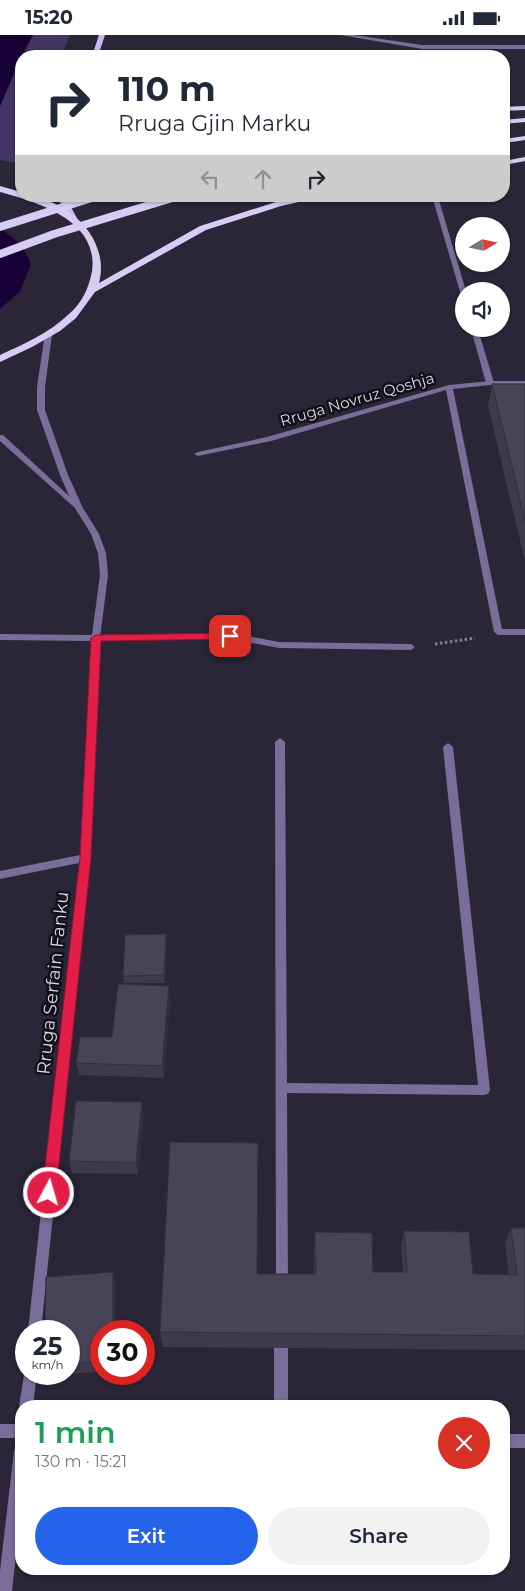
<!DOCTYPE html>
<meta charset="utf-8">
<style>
:root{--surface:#fff;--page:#f2f2f3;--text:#1f2937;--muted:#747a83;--accent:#2563eb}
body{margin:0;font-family:Montserrat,sans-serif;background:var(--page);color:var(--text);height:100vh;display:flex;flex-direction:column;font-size:19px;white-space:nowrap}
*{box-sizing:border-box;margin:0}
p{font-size:16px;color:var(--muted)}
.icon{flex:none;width:28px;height:28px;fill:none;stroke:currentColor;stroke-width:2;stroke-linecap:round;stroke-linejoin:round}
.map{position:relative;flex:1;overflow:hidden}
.panel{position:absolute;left:15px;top:1365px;width:495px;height:175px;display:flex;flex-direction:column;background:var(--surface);border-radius:20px;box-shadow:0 1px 4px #0004}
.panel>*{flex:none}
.top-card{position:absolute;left:15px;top:15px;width:495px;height:152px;border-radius:20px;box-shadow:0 1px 4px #0004;background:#fff;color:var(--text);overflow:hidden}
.needle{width:32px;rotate:80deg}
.fabs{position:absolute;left:455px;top:182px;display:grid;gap:10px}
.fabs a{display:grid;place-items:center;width:55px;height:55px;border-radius:50%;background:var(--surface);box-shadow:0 1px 4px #0004;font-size:25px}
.speed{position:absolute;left:15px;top:1285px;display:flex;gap:10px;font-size:25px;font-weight:700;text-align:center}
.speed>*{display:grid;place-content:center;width:65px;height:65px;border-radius:50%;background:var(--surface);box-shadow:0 1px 4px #0004;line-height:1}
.speed small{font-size:12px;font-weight:400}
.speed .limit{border:8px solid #d22;background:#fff;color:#111}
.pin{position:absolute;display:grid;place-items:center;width:42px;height:42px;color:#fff;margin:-21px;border-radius:10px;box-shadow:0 2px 8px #0006}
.me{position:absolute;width:55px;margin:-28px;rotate:6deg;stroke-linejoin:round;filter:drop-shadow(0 0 4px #0008)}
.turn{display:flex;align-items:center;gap:18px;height:105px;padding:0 20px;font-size:22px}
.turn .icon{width:65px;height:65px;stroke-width:2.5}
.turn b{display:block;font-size:35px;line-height:42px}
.lanes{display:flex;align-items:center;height:48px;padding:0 20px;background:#0003;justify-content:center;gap:25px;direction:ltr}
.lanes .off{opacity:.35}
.round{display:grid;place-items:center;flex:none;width:52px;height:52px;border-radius:26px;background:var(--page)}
.overview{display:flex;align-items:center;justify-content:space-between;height:85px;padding:0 20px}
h1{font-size:30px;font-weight:600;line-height:38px;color:#1e9e55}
.action{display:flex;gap:10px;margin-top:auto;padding:10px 20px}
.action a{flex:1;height:58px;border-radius:30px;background:var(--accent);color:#fff;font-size:20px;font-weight:600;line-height:58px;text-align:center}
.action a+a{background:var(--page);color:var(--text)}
.status{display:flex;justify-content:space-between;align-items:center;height:35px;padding:0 25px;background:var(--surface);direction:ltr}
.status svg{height:14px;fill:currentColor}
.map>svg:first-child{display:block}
.green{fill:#433465}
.water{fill:#180137}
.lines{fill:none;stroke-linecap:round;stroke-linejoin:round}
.path{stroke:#827e8d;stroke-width:3;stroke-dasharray:2.5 2.5;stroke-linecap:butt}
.service{fill:#796d9a;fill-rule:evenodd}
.minor{fill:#796d9a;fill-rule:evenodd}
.primary{fill:#c8b9f2;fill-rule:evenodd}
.trunk{fill:#d6ccf4;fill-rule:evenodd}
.trunk-bridge{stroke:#d6ccf4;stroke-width:8}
.wall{fill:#3e3a4b}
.shaded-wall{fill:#322f3d}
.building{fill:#484357;stroke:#322f3d}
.route{fill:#e11d48;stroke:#92132f}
.labels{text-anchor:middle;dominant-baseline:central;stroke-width:5;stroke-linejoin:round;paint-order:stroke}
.far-street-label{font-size:15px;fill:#dcd9e6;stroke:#120f18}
.street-label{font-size:18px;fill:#dcd9e6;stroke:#120f18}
</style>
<div class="status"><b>15:20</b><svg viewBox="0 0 49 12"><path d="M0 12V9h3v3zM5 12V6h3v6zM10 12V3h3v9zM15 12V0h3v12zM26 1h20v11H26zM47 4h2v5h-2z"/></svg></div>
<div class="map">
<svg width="525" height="1556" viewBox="0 0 525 1556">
<rect width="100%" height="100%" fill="#2a2537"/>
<!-- green -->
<g class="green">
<path d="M33 0H70L61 21H23Z"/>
<path d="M21 25V129L0 125V71Z"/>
</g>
<!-- water -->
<g class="water">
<path d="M0 0H33L21 21 0 71Z"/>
<path d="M0 194C16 203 24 212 31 229L20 257 0 274Z"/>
</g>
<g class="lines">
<!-- path -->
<path class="path" d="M435 609 475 603"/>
<!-- service -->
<g class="service">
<path d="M432 161 438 162 466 256H464V262L461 260Z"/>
<path d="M471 294H478L494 348 493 350H487L486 348Z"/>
<path d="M231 598 279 607 411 609 415 612 411 615 279 613 231 604 96 606 92 603 96 600Z"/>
</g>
<!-- minor -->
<g class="minor">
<path d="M341 0H354L422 10H525V14H422Z"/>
<path d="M45 298 52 300 45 352V375L68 440 83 473 99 499 106 518 108 540 100 603 90 823 41 1296H28L79 828 0 844V836L80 820 91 606 0 605V599L92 600 100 540 98 518 91 499 75 473 0 406V400H3L69 461 60 440 37 375V352Z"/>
<path d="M490 346H525V350H490L453 354 502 594H525V600H498L494 597 446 355 271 406 198 421 194 419 198 417 267 402 449 350Z"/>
<path d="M280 703 285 707 287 1048 478 1050 443 712 448 708 453 712 490 1055 488 1059 484 1060 287 1058 288 1251 287 1255 282 1257 277 1255 276 1251 275 707Z"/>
<path d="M281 1306 286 1308 288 1313V1371H274V1313L276 1308Z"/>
<path d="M25 1334 26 1339H37L33 1371H21V1376L19 1371Z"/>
<rect x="0" y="1389" width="21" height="14"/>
<rect x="504" y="1399" width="21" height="14"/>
<path d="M21 1409V1476L12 1556H0V1536L14 1416 16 1411Z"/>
</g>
<!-- primary -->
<g class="primary">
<path d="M99 0H105L98 21H92Z"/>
<path d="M57 161H65L78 185 77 187H71Z"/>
</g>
<!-- trunk -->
<g class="trunk">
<path d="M525 71V75L504 76V72Z"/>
<path d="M525 83V87L504 89V85Z"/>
<path d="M525 101V105L504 108V104Z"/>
<path d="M525 122V126L504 130V126Z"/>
<path d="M0 151 21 157V161C65 161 111 202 99 248L200 191 279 166 306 161H325L281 171 206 195 95 257 76 283 60 296 32 312 0 327V320C24 309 49 298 69 279 82 268 89 253 92 236 99 185 37 167 0 157Z"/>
</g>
<!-- trunk-bridge -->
<g class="trunk-bridge">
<path d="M0 192 98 161"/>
<path d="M0 219 54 199 179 161"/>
</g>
</g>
<!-- wall -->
<g class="wall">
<path d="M492 349H525V526L488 371Z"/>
<path d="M166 899 167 907 165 948H124L123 941Z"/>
<path d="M170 964 164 1043 79 1040 76 1028 112 1002Z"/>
<path d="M144 1079 138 1139 72 1138 69 1126Z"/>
<path d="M511 1193H525V1315L163 1312 160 1297 257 1239H314V1213L315 1197 373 1237H403L401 1212 404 1196 473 1239 509 1240 505 1209Z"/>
<path d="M116 1248 101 1296V1337L69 1339V1296Z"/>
<path d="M47 1339H68L47 1340Z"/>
</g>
<!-- shaded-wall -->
<g class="shaded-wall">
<path d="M166 899 167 907 165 948 164 940Z"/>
<path d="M169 951 170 964 164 1043 162 1031Z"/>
<path d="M142 1067 144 1079 138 1139 136 1128Z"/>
<path d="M113 1237 116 1248 115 1296H113Z"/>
</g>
<!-- building -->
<g class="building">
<path d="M492 349H525V486Z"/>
<path d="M166 899 164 940 123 941 125 900Z"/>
<path d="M118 949 169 951 162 1031 76 1028 80 1002H112Z"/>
<path d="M76 1066 142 1067 136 1128 69 1126Z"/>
<path d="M170 1107 258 1108 257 1239H316L315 1197 372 1198 373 1237H407L404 1196 469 1197 473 1239 517 1240 511 1193H525V1301L160 1297Z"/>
<path d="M113 1237V1296H101V1327L69 1329V1296H45L46 1242Z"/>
</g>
<!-- route -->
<path class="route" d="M230 598 234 599V604L101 606 91 823 56 1158 54 1163 49 1165 44 1163 42 1158 80 823 91 603 96 600Z"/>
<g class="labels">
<!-- far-street labels -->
<g class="far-street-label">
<text transform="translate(357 364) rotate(-16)">Rruga Novruz Qoshja</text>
</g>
<!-- street labels -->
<g class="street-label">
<text transform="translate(53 948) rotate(-84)">Rruga Serfain Fanku</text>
</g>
</g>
</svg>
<div class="fabs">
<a><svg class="needle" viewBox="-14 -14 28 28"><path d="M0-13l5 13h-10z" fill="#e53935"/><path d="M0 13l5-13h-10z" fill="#747a83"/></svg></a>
<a><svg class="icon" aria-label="sound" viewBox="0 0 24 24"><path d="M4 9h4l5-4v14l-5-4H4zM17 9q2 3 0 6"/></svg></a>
</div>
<div class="speed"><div>25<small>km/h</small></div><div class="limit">30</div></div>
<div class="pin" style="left:230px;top:601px;background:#d93025"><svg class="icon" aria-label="arrive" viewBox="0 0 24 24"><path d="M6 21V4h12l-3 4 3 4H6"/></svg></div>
<svg class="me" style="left:49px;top:1158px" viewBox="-20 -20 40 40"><circle r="17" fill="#e11d48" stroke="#fff" stroke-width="3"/><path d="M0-11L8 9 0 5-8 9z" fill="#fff"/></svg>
<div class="top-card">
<div class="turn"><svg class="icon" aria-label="right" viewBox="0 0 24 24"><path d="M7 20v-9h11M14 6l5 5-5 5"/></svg><div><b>110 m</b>Rruga Gjin Marku</div></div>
<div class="lanes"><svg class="icon off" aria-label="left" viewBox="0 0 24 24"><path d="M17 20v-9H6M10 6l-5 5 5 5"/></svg><svg class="icon off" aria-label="ahead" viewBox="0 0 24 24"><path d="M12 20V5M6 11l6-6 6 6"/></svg><svg class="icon" aria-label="right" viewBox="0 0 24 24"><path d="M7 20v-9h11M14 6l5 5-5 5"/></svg></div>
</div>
<section class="panel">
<div class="overview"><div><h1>1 min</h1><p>130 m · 15:21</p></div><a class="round" style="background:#d93025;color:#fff"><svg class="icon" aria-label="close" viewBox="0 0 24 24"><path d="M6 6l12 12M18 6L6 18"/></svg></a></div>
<div class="action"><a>Exit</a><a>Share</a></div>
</section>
</div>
